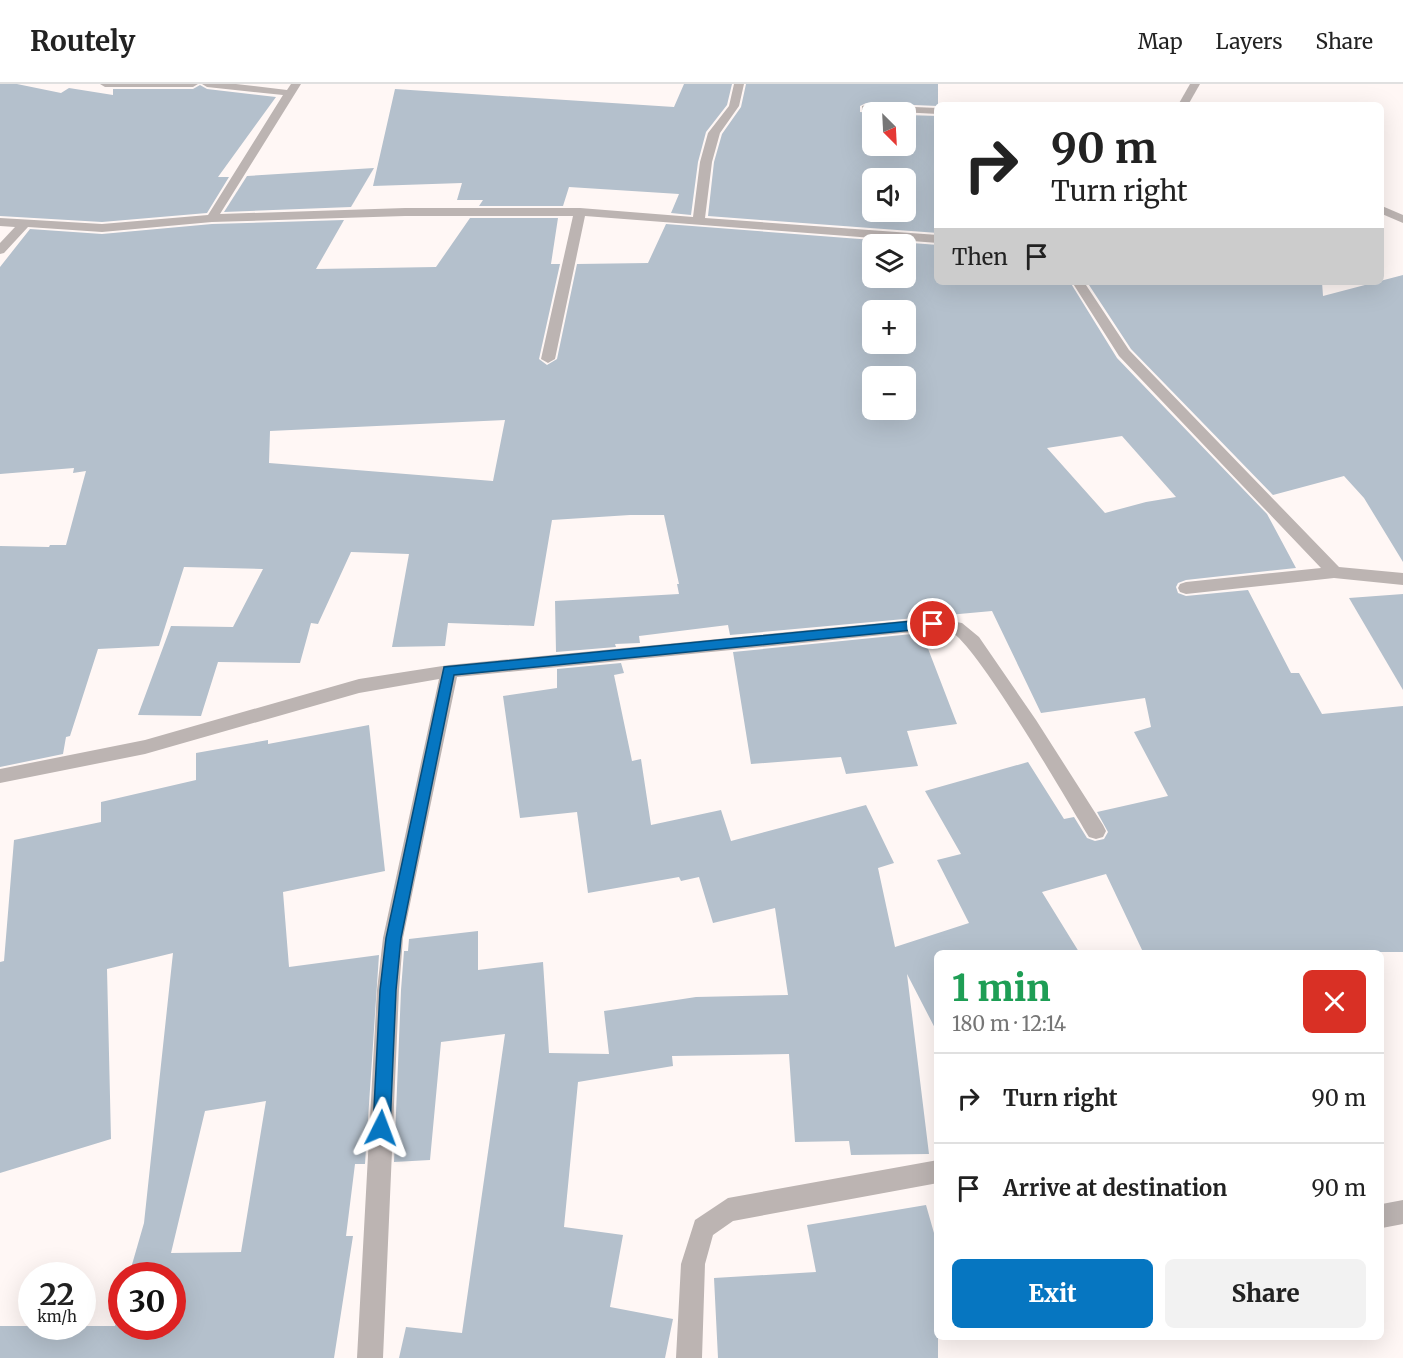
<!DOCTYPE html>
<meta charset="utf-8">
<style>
:root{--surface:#fff;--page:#f2f2f2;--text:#222;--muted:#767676;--line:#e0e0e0;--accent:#0676c1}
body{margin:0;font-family:Merriweather,serif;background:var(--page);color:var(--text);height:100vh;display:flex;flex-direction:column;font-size:22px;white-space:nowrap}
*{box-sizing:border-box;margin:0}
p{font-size:20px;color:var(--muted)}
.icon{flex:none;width:33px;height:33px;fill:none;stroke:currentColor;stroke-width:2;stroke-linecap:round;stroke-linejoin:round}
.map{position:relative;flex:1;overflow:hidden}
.side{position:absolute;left:934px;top:866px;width:450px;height:390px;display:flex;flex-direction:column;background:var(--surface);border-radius:9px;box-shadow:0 6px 24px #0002}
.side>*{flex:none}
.banner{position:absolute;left:934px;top:18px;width:450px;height:183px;border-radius:9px;box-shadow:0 6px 24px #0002;background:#fff;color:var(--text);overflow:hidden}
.needle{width:39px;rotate:156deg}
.buttons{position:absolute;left:862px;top:18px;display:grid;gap:12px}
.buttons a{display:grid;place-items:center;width:54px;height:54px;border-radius:9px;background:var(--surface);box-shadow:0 6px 24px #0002;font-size:30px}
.speed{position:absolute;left:18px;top:1178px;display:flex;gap:12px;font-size:30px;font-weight:700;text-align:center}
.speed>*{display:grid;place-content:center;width:78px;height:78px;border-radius:50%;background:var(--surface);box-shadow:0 6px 24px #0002;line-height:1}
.speed small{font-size:15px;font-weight:400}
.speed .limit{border:9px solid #d22;background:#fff;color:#111}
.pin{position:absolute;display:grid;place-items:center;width:51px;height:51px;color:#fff;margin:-26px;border:3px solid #fff;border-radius:50%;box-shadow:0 2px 6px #0007}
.me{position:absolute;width:66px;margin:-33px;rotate:3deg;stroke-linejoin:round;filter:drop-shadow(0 0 4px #0008)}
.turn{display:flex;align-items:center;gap:21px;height:126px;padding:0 18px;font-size:27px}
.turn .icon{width:78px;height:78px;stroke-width:2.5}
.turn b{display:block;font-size:42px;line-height:51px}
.then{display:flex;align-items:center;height:57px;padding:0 18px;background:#0003;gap:12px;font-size:22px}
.round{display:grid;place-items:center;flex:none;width:63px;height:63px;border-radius:9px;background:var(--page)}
.headline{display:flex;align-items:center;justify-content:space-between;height:102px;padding:0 18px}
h1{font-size:36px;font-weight:800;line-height:45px;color:#1e9e55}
.action{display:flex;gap:12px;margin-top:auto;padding:12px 18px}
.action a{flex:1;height:69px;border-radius:9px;background:var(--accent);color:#fff;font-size:24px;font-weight:800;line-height:69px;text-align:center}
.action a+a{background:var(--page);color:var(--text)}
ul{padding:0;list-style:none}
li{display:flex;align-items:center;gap:18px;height:90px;padding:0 18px;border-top:2px solid var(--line)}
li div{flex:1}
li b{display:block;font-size:22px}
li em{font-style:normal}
header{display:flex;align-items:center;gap:36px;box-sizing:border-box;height:84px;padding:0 30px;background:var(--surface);border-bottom:2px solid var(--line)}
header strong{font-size:28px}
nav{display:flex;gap:33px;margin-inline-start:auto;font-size:21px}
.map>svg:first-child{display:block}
.building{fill:#b4c0cc;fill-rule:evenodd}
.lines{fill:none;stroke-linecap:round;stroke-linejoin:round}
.minor{fill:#bcb4b2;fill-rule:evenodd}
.route{fill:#0676c1;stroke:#044d7d;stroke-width:1.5}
</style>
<header>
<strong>Routely</strong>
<nav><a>Map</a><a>Layers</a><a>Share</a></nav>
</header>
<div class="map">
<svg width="1403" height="1274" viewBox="0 0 1403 1274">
<rect width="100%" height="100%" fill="#fff7f5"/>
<!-- building -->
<g class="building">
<path d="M0 0H17L61 9 69 4 113 11V5H193L200 1 207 5 276 13 218 93H229L207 129 102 138 0 132Z"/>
<path d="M684 0H732L727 21 706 48 698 78 691 131 671 129 679 110 569 103 563 122H479L483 116H457L462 99 373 102 395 5 674 23Z"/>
<path d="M746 0H938V22L866 19 860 22V28L873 29V62H906V31L938 32V149L708 132 714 78 722 50 741 23ZM873 94H906V128H873Z"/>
<path d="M374 84 351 123 224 128 247 92Z"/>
<path d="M470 134H558L551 180H560L539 275 547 281 557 275 577 180 648 179 666 140 938 161V198H1070L1117 274 1267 430 1296 484 1186 496 1178 499 1176 503 1178 509 1186 512 1248 506 1291 589H1299L1322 630 1403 622V868H1143L1106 790 1042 808 1079 868H938V950L907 890 929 1070 851 1071 849 1057 795 1058 789 970 672 972 673 982 578 998 564 1143 623 1151 610 1223 673 1235 665 1274H399L406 1243 462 1249 505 950 441 958 430 1076 394 1078 401 906 404 867H408L409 855 478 847V886L543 878 549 969 609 970 604 927 696 913 788 911 775 824 713 839 699 793 681 797 679 793 588 809 577 728 520 734 503 612 557 604V585L621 579 624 589 614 591 632 677 641 675 651 741 721 726 731 757 866 721 894 779 878 784 895 863 969 839 937 776 961 770 925 707 1028 678 1064 735 1074 733 1087 754 1095 757 1104 755 1108 748 1097 728 1168 712 1134 648 1151 643 1145 614 1041 629 992 527 730 551 728 541 639 552 640 559 615 560 616 563 556 568 555 517 679 510 677 500H679L664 431H630L552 436 534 542 448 539 445 562 392 563 409 470 351 468 318 540 311 539 300 579 218 578 201 632 138 631 171 542 233 543 263 485 184 483 159 562 98 565 70 652 66 653 63 670 0 683V462L49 463 50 461H66L86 387 73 389 74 384 0 390V183L30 145 102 150 212 140 344 136 316 185 436 183ZM873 160H906V194H873ZM873 226H906V260H873ZM873 292H906V326H873ZM505 336 493 397 269 379 270 347ZM1122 352 1176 413 1146 418 1105 429 1047 364Z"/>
<path d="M1403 191V478L1364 414 1344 392 1273 411 1131 265 1087 198H1322L1323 212Z"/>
<path d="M1403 510V606L1349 514Z"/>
<path d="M922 549 957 640 907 647 918 682 846 690 841 673 751 680 733 568Z"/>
<path d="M369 641 385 787 283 808 289 883 379 871 365 1080H355L346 1152H353L334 1274H0V1242H115L122 1219V1242H172V1191H129L144 1139 173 869 107 885 111 1055 0 1089V878L4 877 14 756 101 738V718L196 696V669L268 656V660ZM266 1017 241 1168 171 1169 205 1027Z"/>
<path d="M926 1121 938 1163V1274H718L714 1194 816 1188 807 1141Z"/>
</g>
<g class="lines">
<!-- minor -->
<g class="minor">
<path d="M100 0H198L193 3H105Z"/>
<path d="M202 0H236L287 6 291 0H301L220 130 405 124H580L693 133 700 78 708 49 729 22 734 0H744L739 22 720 49 712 78 705 134 938 151V159L585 132 555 275 548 279 541 275 573 132H405L212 138 102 148 28 143 4 169 0 170V159L15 143 0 142V134L102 140 208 131 283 11 207 3Z"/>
<path d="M1190 0H1200L1188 21H1178Z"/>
<path d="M866 21 938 24V30L862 26V22Z"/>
<path d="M1382 122 1403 131V139L1382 130Z"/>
<path d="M1072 198H1084L1129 266 1339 483 1403 489V501L1334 494 1186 510 1180 508 1178 504 1180 500 1186 498 1321 484 1119 272Z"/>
<path d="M933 534 962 539 979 553 1036 636 1103 741 1106 747 1103 753 1096 755 1089 753C1069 720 976 559 951 548 946 546 938 547 933 546L457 593 403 854 399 906 383 1274H357L377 906 383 854 439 595 359 609 145 670 0 699V685L145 656 359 595 449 581Z"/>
<path d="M938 1076V1099L733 1137 713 1151 705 1180 702 1274H676L681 1180 695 1136 728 1114Z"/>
<path d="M1403 1116V1140L1382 1144V1120Z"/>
</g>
</g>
<!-- route -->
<path class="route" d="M933 535 939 540 933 544 454 591 401 854 396 906 390 1044 387 1050 381 1053 375 1050 373 1044 380 906 386 854 444 583Z"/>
</svg>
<div class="buttons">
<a><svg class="needle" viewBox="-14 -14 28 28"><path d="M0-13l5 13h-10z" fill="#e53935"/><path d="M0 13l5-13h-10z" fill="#767676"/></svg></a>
<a><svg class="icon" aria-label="sound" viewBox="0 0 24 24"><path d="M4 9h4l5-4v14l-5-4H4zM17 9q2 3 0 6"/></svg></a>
<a><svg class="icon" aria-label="layers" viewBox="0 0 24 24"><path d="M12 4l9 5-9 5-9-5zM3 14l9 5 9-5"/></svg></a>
<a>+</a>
<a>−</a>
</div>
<div class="speed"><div>22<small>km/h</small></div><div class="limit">30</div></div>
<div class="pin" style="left:933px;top:540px;background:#d93025"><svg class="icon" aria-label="arrive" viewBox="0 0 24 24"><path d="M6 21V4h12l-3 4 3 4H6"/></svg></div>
<svg class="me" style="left:381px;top:1044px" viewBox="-20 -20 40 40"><path d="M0-17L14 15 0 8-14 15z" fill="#0676c1" stroke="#fff" stroke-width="4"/></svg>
<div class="banner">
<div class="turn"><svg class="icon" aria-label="right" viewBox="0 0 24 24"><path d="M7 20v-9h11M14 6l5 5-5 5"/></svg><div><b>90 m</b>Turn right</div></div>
<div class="then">Then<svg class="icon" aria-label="arrive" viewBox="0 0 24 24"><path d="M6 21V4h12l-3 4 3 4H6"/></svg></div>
</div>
<section class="side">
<div class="headline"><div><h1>1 min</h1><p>180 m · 12:14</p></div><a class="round" style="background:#d93025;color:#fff"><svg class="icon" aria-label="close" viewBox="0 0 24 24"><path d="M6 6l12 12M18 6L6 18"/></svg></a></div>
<ul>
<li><svg class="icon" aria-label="right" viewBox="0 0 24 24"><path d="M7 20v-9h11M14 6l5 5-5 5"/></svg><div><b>Turn right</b></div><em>90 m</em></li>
<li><svg class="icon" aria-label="arrive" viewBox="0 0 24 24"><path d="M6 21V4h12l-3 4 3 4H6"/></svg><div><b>Arrive at destination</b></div><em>90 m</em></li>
</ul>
<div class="action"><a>Exit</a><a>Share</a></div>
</section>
</div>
